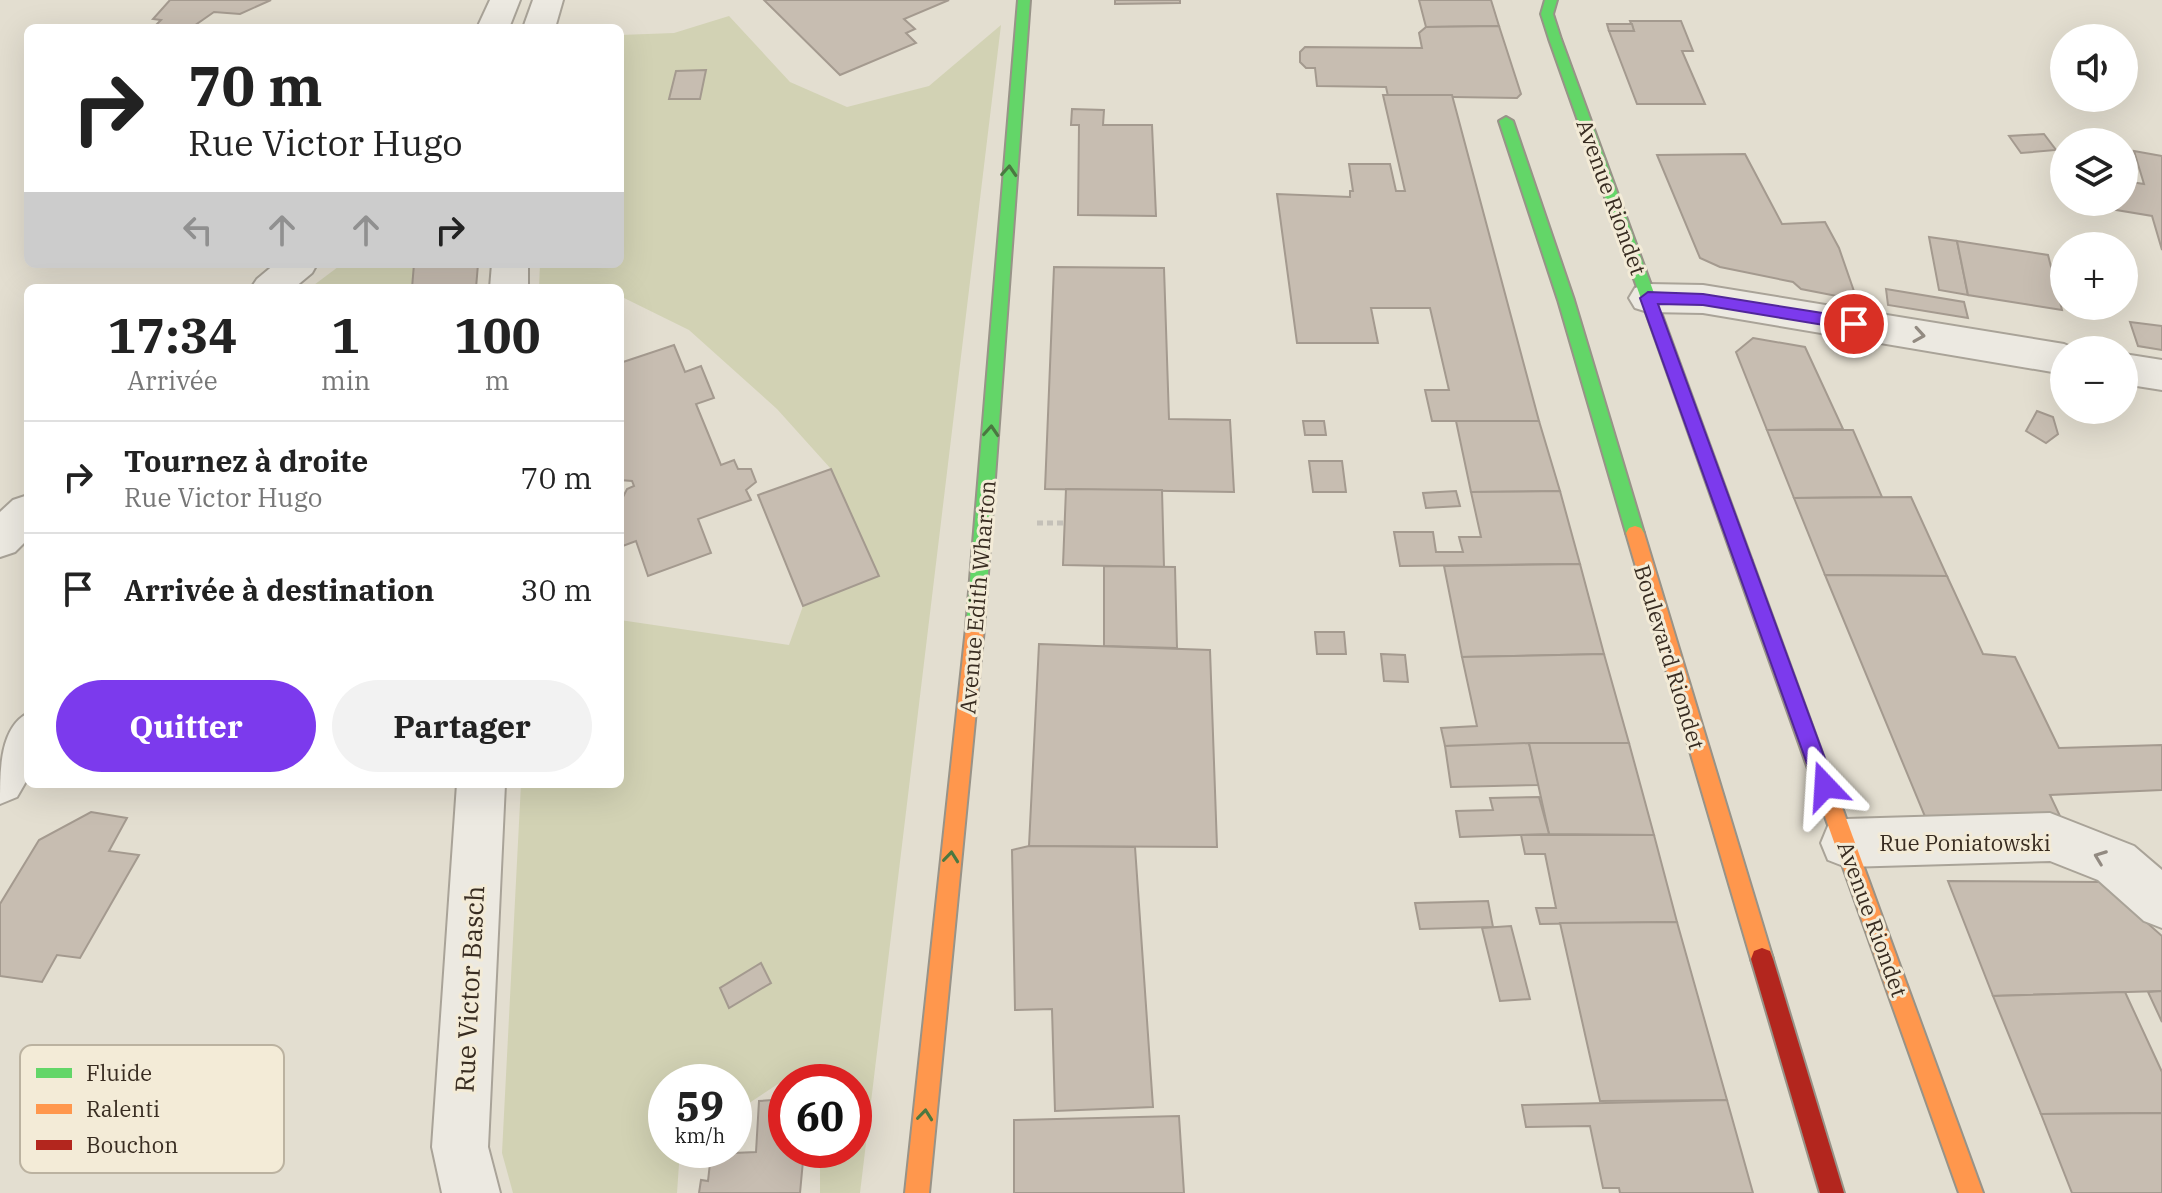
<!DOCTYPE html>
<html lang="fr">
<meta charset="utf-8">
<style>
:root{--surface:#fff;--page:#f2f2f2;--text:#222;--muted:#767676;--line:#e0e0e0;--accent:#7c3aed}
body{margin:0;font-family:"IBM Plex Serif",serif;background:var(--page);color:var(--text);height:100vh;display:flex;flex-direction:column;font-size:30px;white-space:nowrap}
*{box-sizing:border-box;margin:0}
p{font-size:26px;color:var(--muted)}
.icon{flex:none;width:44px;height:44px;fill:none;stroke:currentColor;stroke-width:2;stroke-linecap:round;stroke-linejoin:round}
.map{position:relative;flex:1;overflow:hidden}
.drawer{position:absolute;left:24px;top:284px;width:600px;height:504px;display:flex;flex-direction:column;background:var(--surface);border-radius:12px;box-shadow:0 8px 32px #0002}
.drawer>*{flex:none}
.top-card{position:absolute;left:24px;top:24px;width:600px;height:244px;border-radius:12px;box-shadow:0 8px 32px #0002;background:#fff;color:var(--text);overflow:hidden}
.controls{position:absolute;left:2050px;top:24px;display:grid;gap:16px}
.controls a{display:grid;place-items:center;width:88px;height:88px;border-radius:50%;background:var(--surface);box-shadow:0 8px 32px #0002;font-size:40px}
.speed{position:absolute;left:648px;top:1064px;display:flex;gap:16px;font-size:40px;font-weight:700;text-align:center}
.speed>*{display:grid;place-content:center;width:104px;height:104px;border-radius:50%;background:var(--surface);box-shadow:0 8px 32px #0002;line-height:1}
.speed small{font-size:20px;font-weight:400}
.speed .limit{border:12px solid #d22;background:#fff;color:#111}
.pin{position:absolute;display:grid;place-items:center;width:68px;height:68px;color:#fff;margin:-34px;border:4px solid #fff;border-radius:50%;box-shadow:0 2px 8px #0007}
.me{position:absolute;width:88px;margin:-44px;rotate:340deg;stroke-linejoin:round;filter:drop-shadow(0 0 6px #0008)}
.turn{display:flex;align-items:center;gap:28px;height:168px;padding:0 32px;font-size:36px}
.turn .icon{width:104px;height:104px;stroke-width:2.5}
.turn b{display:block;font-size:56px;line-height:68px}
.lanes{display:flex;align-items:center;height:76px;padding:0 32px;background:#0003;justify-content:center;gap:40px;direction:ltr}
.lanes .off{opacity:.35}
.eta{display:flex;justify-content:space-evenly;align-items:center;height:136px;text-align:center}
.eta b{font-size:48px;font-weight:700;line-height:56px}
.primary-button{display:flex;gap:16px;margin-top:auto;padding:16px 32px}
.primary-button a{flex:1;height:92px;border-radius:48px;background:var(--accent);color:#fff;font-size:32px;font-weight:700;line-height:92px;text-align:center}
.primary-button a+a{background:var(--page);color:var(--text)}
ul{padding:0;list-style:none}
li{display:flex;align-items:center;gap:24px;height:112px;padding:0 32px;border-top:2px solid var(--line)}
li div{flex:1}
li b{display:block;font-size:30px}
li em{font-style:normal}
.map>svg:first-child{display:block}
.green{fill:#d2d2b4}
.building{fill:#c7bdb1;stroke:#a49a8f;stroke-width:2}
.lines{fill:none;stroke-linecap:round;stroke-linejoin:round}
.street-casing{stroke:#a9a398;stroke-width:4}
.fast-casing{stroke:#989388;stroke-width:4}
.slow-casing{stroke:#989388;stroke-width:4}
.jam-casing{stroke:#989388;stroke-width:4}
.path{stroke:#c4c0b8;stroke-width:5;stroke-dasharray:6 4;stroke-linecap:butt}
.street{fill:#ece9e1;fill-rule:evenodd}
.fast{fill:#63d668;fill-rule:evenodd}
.slow{fill:#ff974d;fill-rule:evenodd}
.jam{fill:#b3261e;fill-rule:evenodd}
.oneway{stroke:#4b7841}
.oneway2{stroke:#928a81}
.route{fill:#7c3aed;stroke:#51269a;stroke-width:2}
.labels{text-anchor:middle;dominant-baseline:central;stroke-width:6;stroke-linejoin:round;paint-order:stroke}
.street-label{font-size:22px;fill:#382c21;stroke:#f3ebd7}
.near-street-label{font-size:26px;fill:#382c21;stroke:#f3ebd7}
.key{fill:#f3ebd7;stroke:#bbb2a0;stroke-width:2}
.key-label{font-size:22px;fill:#382c21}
</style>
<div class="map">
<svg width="2162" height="1193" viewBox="0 0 2162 1193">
<rect width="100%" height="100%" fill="#e3ded0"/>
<!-- green -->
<g class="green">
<path d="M729 16 790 82 847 107 929 86 1001 25 860 1193H820V1150H854V1082H794L787 1078 734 1113V1082H666V1150H680L677 1193H513L502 1153 521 784H620V620L789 645 803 606 879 576 831 469 777 409 689 330 620 296V288H539L540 264H620V35L674 33Z"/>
<path d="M342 264H414L412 288H310Z"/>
</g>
<!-- building -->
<g class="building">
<path d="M170 0H271L240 14 214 12 191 28H153L161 20 153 19Z"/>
<path d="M764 0H949L904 19 915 29 906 33 916 43 840 75Z"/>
<path d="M1115 0H1180V3L1115 4Z"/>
<path d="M1419 0H1491L1499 26 1426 27Z"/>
<path d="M1630 21H1681L1693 51H1682L1705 104H1637L1609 31H1634Z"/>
<path d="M1607 24H1632L1634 31H1609Z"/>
<path d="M1499 26 1521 94 1517 98 1388 96 1386 87 1317 86 1315 68H1306L1300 62V52L1305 47 1422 48 1419 33 1426 27Z"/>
<path d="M706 70 700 99H669L676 71Z"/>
<path d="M1383 95H1452L1539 421H1432L1425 390H1449L1430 308H1371L1378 343H1297L1277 194 1350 197V191H1353L1349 164H1390L1396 191H1405Z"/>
<path d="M1072 109 1104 110 1103 125H1152L1156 216 1078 215 1079 125H1071Z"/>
<path d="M2044 134 2056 150 2021 153 2009 136Z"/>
<path d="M2134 151 2162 156V250L2152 216 2080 204 2124 202V181L2144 184Z"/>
<path d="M1745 154 1782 224 1825 222 1839 248 1857 300 1801 289 1793 282 1720 267 1700 258 1657 155Z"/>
<path d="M1929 237 1957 241 1968 295 1939 290Z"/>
<path d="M1957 241 2048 255 2062 310 1968 295Z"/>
<path d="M414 264H478L476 288H412Z"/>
<path d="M1054 267 1164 268 1169 419 1230 420 1234 492 1045 489Z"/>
<path d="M1886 289 1964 302 1968 318 1888 305Z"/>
<path d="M2130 322 2162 326V350L2138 346Z"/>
<path d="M1753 338 1805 347 1843 429 1767 430 1736 352Z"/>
<path d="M674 345 685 372 701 366 714 398 696 404 721 465 734 460 738 469H751L756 482 746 490 751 500 698 519 711 553 648 576 636 541 620 547 621 501 627 489 634 486 632 481 620 480V363Z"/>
<path d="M2037 411 2053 417 2058 434 2046 443 2026 431Z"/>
<path d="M1303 421H1324L1326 435H1305Z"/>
<path d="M1456 421H1539L1560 491 1471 492Z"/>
<path d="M1767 430H1853L1882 497 1794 498Z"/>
<path d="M1309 461H1342L1346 492H1313Z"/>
<path d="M831 469 879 576 803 606 758 495Z"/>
<path d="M1066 489 1162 490 1164 567 1063 565Z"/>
<path d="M1456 491 1460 506 1426 508 1423 493Z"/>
<path d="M1560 491 1580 564 1400 566 1394 532H1433L1436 552H1463L1459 537H1481L1471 492Z"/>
<path d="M1911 497 1947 576 1825 575 1794 498Z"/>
<path d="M1580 564 1604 654 1462 657 1444 566Z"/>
<path d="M1104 566 1175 567 1177 648 1104 646Z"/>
<path d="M1825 575 1947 576 1983 654 2015 657 2059 748 2162 745V790L2050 795 2060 816 1926 819Z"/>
<path d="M1315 632H1344L1346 654H1317Z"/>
<path d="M1039 644 1210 650 1217 847 1029 846Z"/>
<path d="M1381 654 1405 655 1408 682 1384 681Z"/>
<path d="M1604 654 1629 743 1445 746 1441 728 1477 726 1462 657Z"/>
<path d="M1529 743 1539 785 1451 787 1445 746Z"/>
<path d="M1529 743H1629L1654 835 1549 834Z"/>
<path d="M1539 797 1549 834 1460 837 1456 811 1493 810 1490 798Z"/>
<path d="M91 812 127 818 109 851 139 855 80 958 57 955 42 982 0 976V904L39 840Z"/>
<path d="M1521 835H1654L1677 922 1540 924 1536 908H1556L1545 854H1525Z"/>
<path d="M1029 846 1135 847 1153 1107 1055 1111 1052 1009 1015 1010 1012 850Z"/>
<path d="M1948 881 2101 882 2162 936V991L1993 996Z"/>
<path d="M1488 901 1493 927 1420 929 1415 903Z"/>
<path d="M1677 922 1727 1100 1600 1101 1560 923Z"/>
<path d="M1511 926 1530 999 1500 1001 1482 928Z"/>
<path d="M761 963 771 983 729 1008 720 988Z"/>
<path d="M2162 991V1022L2148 992Z"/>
<path d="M2125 992 2162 1072V1113L2041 1114 1993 996Z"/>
<path d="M786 1099V1150H804L800 1193H699L701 1180 708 1181 711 1154 756 1152 759 1101Z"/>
<path d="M1727 1100 1753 1193H1620L1619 1188H1603L1590 1126 1526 1127 1522 1105Z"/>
<path d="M2162 1113V1193H2072L2041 1114Z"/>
<path d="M1179 1116 1184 1193H1014V1120Z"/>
</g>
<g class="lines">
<defs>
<g id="street">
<path d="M490 0H520L509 28H477Z"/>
<path d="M533 0H563L555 28H523Z"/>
<path d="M275 264H317L312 273 294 288H251L257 279Z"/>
<path d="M492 264H528V288H490Z"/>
<path d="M1648 284 1703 285 2064 344 2078 350H2064V374L1703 313 1648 312 1635 308 1629 298 1635 288Z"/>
<path d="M2124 354 2162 360V390L2124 384Z"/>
<path d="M28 495V539L15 552 0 557V512L13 500Z"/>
<path d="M28 713V778L17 797 0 804C0 768 0 728 28 713Z"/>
<path d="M457 784H505L488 1147 500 1193H442L432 1147Z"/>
<path d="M2050 813 2134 846 2162 870V928L2144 921 2098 880 2050 861 1846 867 1828 860 1821 843 1828 826 1846 819Z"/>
</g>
<g id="fast">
<path d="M1018 0H1030L984 628 981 634 975 636 969 634 966 628Z"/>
<path d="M1545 0H1557L1553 14 1561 39 1752 561 1749 566H1737L1734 561 1549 39 1541 14Z"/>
<path d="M1506 117 1513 121 1574 300 1644 533 1641 538H1629L1626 533 1558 300 1499 121Z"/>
</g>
<g id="slow">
<path d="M1635 526 1641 528 1644 533 1773 959 1770 967 1762 970 1754 967 1751 959 1626 533 1629 528Z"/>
<path d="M1743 554 1749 556 1752 561 1983 1193H1959L1734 561 1737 556Z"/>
<path d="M975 620 981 622 984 628 929 1193H905L966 628 969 622Z"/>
</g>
<path id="jam" d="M1762 948 1770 951 1773 959 1844 1193H1820L1751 959 1754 951Z"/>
</defs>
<!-- street casing -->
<use href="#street" class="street-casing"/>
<!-- fast casing -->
<use href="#fast" class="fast-casing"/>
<!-- slow casing -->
<use href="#slow" class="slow-casing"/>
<!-- jam casing -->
<use href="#jam" class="jam-casing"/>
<!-- path -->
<path class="path" d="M1037 523H1064"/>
<!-- street -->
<use href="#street" class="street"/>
<!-- fast -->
<use href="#fast" class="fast"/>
<!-- slow -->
<use href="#slow" class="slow"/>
<!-- jam -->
<use href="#jam" class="jam"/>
</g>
<!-- one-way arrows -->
<defs><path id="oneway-chevron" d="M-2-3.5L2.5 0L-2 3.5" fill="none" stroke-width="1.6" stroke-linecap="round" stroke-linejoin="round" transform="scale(2)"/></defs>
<g class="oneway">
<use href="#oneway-chevron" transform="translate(1009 171) rotate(-86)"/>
<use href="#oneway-chevron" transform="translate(991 431) rotate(-86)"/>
<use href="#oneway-chevron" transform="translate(951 857) rotate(-84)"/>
<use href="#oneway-chevron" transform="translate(925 1115) rotate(-84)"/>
</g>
<g class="oneway2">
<use href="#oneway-chevron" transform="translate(1919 335) rotate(9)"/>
<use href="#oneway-chevron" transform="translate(2100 857) rotate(-159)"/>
</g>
<!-- route -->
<path class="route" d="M1648 292 1703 294 1854 318 1861 324 1854 330 1703 305 1658 304 1835 786 1832 793 1825 796 1818 793 1815 786 1640 298Z"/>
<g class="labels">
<!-- street labels -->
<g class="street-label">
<text transform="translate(1612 197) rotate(70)">Avenue Riondet</text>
<text transform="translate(977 597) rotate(-85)">Avenue Edith Wharton</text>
<text transform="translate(1670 657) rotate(73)">Boulevard Riondet</text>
<text x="1965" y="842">Rue Poniatowski</text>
<text transform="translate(1873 919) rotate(70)">Avenue Riondet</text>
</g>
<!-- near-street labels -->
<g class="near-street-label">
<text transform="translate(469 989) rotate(-87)">Rue Victor Basch</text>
</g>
</g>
<!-- legend -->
<rect x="20" y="1045" width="264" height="128" rx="12" class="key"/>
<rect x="36" y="1068" width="36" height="10" fill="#63d668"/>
<rect x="36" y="1104" width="36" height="10" fill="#ff974d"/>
<rect x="36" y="1140" width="36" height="10" fill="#b3261e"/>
<g class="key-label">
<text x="86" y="1081">Fluide</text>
<text x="86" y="1117">Ralenti</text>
<text x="86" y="1153">Bouchon</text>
</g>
</svg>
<div class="controls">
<a><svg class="icon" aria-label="sound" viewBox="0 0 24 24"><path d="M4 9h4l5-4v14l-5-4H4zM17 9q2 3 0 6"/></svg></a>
<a><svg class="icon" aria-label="layers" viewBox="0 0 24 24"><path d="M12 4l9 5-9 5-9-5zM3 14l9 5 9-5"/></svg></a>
<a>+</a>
<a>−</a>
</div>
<div class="speed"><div>59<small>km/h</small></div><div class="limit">60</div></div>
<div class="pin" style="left:1854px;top:324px;background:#d93025"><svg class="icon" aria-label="arrive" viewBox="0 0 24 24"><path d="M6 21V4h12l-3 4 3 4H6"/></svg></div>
<svg class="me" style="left:1825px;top:786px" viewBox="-20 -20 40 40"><path d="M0-17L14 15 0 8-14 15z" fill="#7c3aed" stroke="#fff" stroke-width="4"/></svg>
<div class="top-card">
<div class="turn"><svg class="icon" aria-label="right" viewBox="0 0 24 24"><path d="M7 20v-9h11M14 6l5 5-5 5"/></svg><div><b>70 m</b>Rue Victor Hugo</div></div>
<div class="lanes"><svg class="icon off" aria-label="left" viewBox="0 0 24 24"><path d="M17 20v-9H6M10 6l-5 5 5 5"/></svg><svg class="icon off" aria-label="ahead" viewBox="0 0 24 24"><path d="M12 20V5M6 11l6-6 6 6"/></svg><svg class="icon off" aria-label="ahead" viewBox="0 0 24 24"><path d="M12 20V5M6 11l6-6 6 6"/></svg><svg class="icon" aria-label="right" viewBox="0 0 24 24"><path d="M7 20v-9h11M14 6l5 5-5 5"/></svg></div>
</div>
<section class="drawer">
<div class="eta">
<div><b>17:34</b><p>Arrivée</p></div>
<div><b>1</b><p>min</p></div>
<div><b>100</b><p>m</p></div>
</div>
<ul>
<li><svg class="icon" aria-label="right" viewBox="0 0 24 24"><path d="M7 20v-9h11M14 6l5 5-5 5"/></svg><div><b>Tournez à droite</b><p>Rue Victor Hugo</p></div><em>70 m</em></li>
<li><svg class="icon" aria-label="arrive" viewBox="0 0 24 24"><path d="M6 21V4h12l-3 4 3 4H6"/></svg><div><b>Arrivée à destination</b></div><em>30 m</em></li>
</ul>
<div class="primary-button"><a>Quitter</a><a>Partager</a></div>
</section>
</div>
